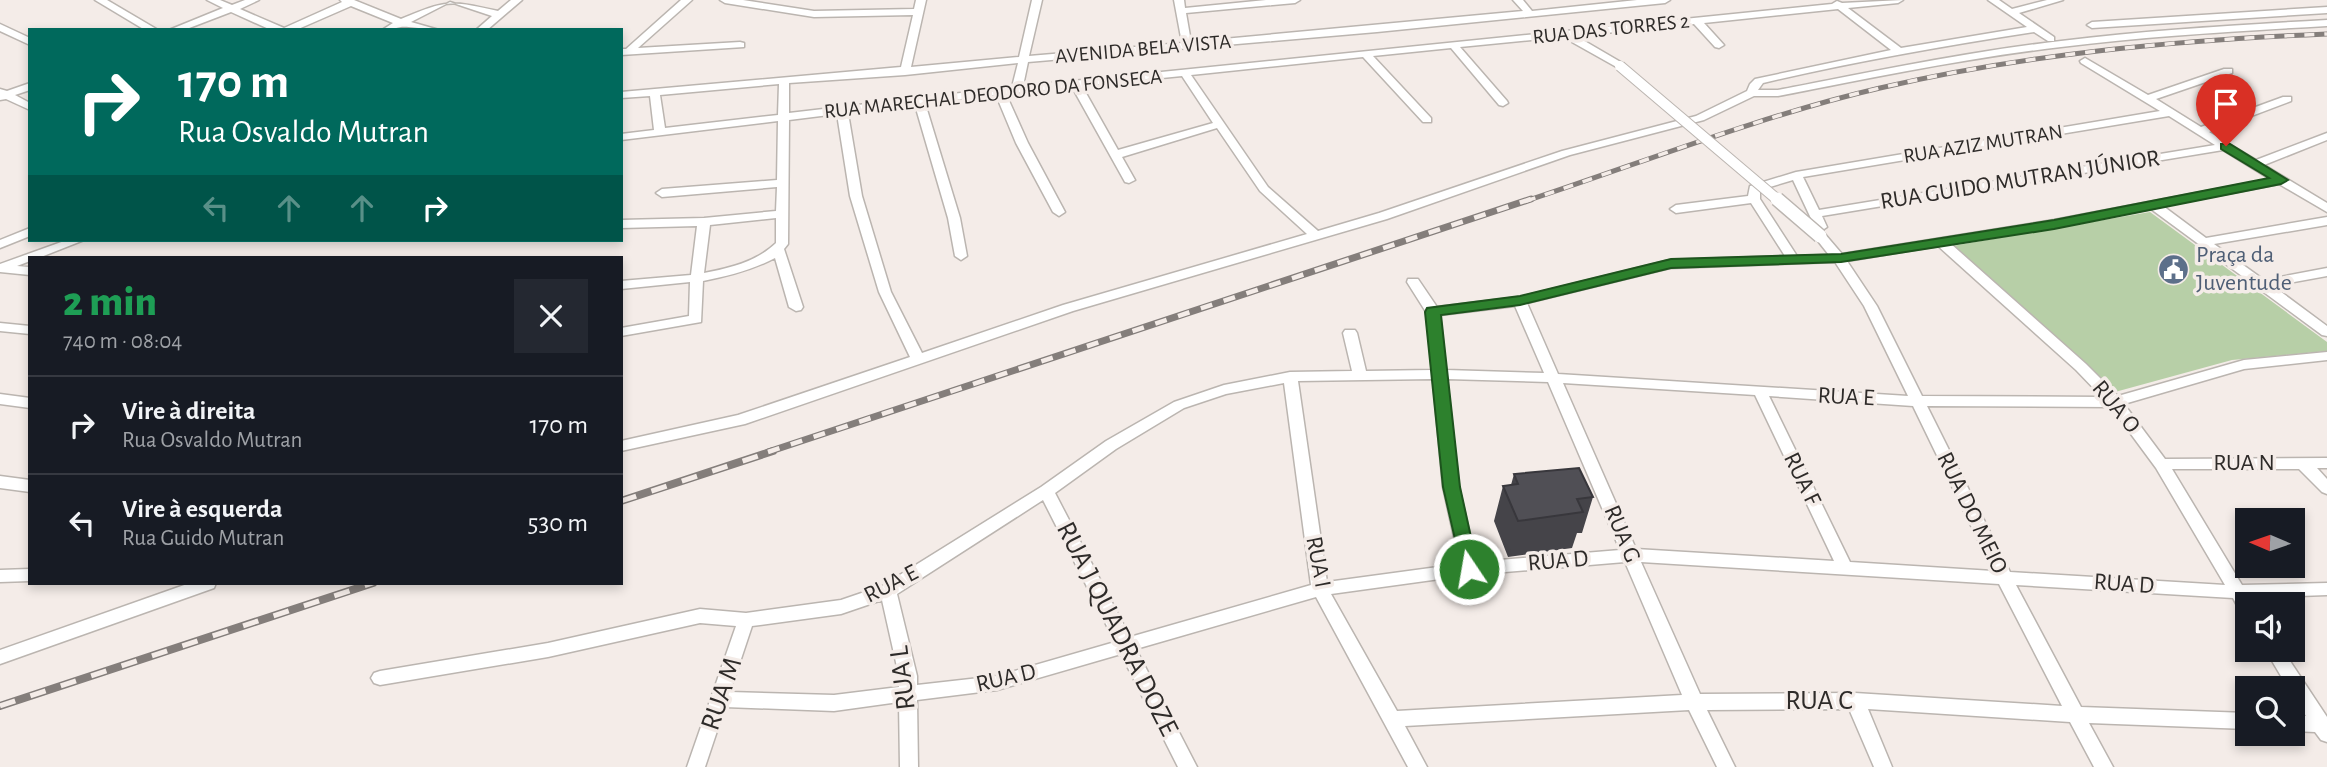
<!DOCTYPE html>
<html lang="pt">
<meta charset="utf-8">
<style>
:root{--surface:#171b24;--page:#242831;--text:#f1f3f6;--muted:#9ea1a6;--line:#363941}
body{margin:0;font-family:"Alegreya Sans",sans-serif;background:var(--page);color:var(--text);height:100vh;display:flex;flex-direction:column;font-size:26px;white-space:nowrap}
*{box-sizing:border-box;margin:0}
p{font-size:23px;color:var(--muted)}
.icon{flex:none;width:38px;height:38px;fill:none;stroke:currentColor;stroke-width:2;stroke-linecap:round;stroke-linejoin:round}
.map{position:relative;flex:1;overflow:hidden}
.sheet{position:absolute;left:28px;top:256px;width:595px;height:329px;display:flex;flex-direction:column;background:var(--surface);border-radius:0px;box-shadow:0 4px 10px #0003}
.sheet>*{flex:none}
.top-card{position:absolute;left:28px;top:28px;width:595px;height:214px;border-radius:0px;box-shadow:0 4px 10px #0003;background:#00695c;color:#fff;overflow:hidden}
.needle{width:46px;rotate:272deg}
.buttons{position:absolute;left:2235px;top:508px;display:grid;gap:14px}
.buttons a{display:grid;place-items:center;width:70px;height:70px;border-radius:0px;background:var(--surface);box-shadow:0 4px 10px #0003;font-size:35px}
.pin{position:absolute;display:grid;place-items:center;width:60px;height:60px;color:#fff;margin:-72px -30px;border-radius:50% 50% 50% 0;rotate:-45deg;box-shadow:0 0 7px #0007}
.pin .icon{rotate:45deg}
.me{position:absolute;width:77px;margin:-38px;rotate:348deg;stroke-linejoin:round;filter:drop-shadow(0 0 5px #0008)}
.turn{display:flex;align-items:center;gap:24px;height:147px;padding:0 35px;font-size:32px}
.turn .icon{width:91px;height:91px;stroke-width:2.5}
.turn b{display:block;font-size:49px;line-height:60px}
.lanes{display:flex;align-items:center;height:66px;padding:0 35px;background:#0003;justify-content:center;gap:35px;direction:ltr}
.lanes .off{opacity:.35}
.round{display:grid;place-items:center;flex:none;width:74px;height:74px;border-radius:0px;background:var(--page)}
.summary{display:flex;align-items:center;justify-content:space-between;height:119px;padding:0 35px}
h1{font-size:42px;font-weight:800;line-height:52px;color:#1e9e55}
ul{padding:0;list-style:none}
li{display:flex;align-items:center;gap:21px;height:98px;padding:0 35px;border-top:2px solid var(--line)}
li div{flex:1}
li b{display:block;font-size:26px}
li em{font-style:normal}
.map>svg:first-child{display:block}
.green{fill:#b7cfa7}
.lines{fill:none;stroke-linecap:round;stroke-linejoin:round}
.minor-casing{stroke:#bbb5b0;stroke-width:3}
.minor{fill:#fff;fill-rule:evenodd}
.rail-far2-casing{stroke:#847e7b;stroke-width:5}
.rail-far1-casing{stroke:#847e7b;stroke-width:7}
.rail-casing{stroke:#847e7b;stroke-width:8}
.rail-far2{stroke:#f4ece8;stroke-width:3.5;stroke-dasharray:10;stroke-linecap:butt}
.rail-far1{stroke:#f4ece8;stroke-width:4.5;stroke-dasharray:12;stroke-linecap:butt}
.rail{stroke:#f4ece8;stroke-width:5;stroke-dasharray:16;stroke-linecap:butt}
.minor-bridge-far1-casing{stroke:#bbb5b0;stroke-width:12;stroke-linecap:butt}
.minor-bridge-casing{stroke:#bbb5b0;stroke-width:16;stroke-linecap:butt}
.minor-bridge-far1{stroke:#fff;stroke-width:10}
.minor-bridge{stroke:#fff;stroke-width:13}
.wall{fill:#454449}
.building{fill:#504f55;stroke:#38373c;stroke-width:2}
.route{fill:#2d812d;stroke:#1d541d;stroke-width:2}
.labels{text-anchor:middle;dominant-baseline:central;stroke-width:7;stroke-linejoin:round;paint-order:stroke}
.far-street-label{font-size:21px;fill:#2e2b29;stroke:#f4ece8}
.street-label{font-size:24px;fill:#2e2b29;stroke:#f4ece8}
.service-label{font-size:24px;fill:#4e5e75;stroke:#f4ece8;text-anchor:start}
.near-street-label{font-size:28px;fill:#2e2b29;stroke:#f4ece8}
</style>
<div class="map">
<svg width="2327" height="767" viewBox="0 0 2327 767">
<rect width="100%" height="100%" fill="#f4ece8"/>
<!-- green -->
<path class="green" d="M2150 212 2327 342V351L2232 360 2115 392 1952 246Z"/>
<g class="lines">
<defs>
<g id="minor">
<path d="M95 0H107L158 30H145Z"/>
<path d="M207 0H220L232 5 245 0H259L240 9 284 28 342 2 340 0H354L401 19C447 0 448 0 498 11L511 0H522L487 30H476L492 16 450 2 411 22 439 30C431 30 405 26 401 27 394 28 390 30 382 30L393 23 351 6 296 30H271L231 12 184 30H169L223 8Z"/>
<path d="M681 0H692L638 48 740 42 744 43V47L621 55V49H626Z"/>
<path d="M720 0H743L814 11 914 9 916 0H926L911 67 1019 57 1032 0H1042L1029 56 1182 43 1174 0H1184L1185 8 1266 0H1300L1295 3 1186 13 1191 42 1523 11 1513 0H1523L1532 11 1637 0H1670L1665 3 1377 32 1028 62 1023 86 1832 4 1837 1 1842 3 1903 0 1898 3 1848 8 1901 48 2027 27 1988 0H1999L2012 9 2047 0H2063L2019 13 2054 37V41H2048L2034 32C1943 46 1852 62 1763 83L1758 90H1778C1872 72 1966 52 2061 41 2150 30 2238 25 2327 20V26C2238 31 2150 36 2061 47 1966 58 1872 78 1778 96H1754L1704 120 1570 155 1387 219 1073 311 745 424 621 451V441L738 415 910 357 879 292 850 196 837 114 789 120 788 244 784 249 803 307 801 310 796 311 789 307 775 258C752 270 729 276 703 281L701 322 621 336V328L689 316 690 282 621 289V281L691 275 697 226 621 228V220L704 218 776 211 777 187 662 197 656 193 662 189 777 180 778 121 621 140V134L654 130 650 96 621 98V92L901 67 913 15 814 17 725 3ZM1838 9 1891 50 1755 79 1750 84 1747 91 1696 116 1562 151 1379 213 1318 231 1268 187 1191 75 1363 57 1423 122H1431V118L1373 56 1451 48 1499 105 1503 106 1508 103 1507 101 1460 47 1563 37 1620 69 1625 66 1624 64 1576 36 1694 24 1715 47 1719 48 1724 45 1704 23ZM1018 63 1012 87 789 113V83L905 75ZM1182 76 1213 123 1118 150 1082 86ZM779 84 778 115 665 128 660 95ZM1072 87 1125 182 1129 183 1135 180 1122 157 1217 128 1260 191 1307 234 1063 305 922 353 891 292 862 196 848 113 915 105 948 218 955 256 961 260 967 256 960 218 925 103 996 95 1016 143 1053 212 1059 216 1065 212 1028 143 1006 94ZM776 218V243C756 262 730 268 704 273L710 225Z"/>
<path d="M2327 7V13L2092 28 2087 25 2092 22Z"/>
<path d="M0 24 30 38V45L0 31Z"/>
<path d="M2085 58 2148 95 2224 69H2232V73L2156 99 2201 127 2283 97H2291V101L2209 132 2256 160 2327 133V140L2264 165 2327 203V212L2279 184 2163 206 2206 238 2327 217V225L2214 244 2264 280 2327 268V276L2273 286 2327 326V336L2322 335 2151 209 1951 244 2086 364 2118 396 2244 360 2327 352V360L2244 369 2124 404 2165 459 2327 458V468H2317L2327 479V494L2322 492 2299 469H2172L2242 585 2327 583V595L2250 598 2253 604H2247V615L2241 613 2233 598 2016 585 2081 707 2247 713V729L2089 723 2113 767H2094L2070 722 1868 709 1892 767H1874L1849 709 1707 710 1735 767H1717L1689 710 1405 726 1427 767H1408L1316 597 1136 649 1197 767H1178L1121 654 997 690 917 700 918 767H900L899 702 834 711 725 707 705 767H687L736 626 700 623 548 657 380 685 374 683 371 678 374 673 380 671 548 643 700 609 746 613 841 600 882 586 1041 487 1106 441 1174 402 1224 385 1290 372 1352 371 1343 333 1345 330H1355L1357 333 1366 371 1432 370 1426 312 1407 282 1408 279H1418L1437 307 1520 297 1670 260 1785 256 1751 203 1676 213 1670 209 1676 205 1748 196 1750 186 1796 172 2160 111 2081 63 2080 61ZM2169 116 2215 145 1819 210 1803 177ZM2223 150 2270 179 2054 220 1842 254 1824 233 1820 232 1814 236 1829 255 1797 256 1760 199V190L1793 180 1815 227 1821 231 1827 227 1822 216ZM1938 246 2076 370 2102 397 1922 396 1877 306 1847 261ZM1835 262 1864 306 1908 396 1558 374 1527 303 1670 268ZM1515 306 1544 373 1446 370 1440 315ZM1433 379 1443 487 1460 564 1327 582 1298 381ZM1447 379 1548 382 1620 550 1476 562 1459 487ZM1284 383 1311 585 1130 637 1055 493 1116 449 1184 408 1226 394ZM1563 383 1755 395 1834 561 1636 549ZM1769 396 1913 406 1993 571 1850 562ZM1927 406 2111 407 2156 468 2225 585 2010 572ZM1043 500 1115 642 997 676 917 685V676L897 594ZM1625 562 1682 695 1397 711 1331 594 1469 575ZM1641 562 1999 584 2062 706 1855 693 1700 694ZM882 600 899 676V687L834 695 730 692 752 626 841 614Z"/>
<path d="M30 83V90L15 95 30 103V110L6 99 0 100V89L7 91Z"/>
<path d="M30 228V236L0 248V240Z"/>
<path d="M67 240H84L41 257H30V261L17 266 30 267V275L0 272V264Z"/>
<path d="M0 323 30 326V334L0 331Z"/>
<path d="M0 394 30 398V408L0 404Z"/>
<path d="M0 476 30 480V492L0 488Z"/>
<path d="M30 569V581L0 582V570Z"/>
<path d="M190 583H216L214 588 0 664V650Z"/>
<path d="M2265 649H2282L2327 717V742L2321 740 2315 732 2292 731V715L2306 716 2292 695V688H2288Z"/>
</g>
</defs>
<!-- minor casing -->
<use href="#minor" class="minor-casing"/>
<!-- minor -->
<use href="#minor" class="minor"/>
<defs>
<path id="rail-far2" d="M1526 201C1641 163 1763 115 1880 88 2026 54 2177 40 2327 34"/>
<path id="rail-far1" d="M768 452 1531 199"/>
<g id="rail">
<path d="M621 501 773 451"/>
<path d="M0 706 373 583"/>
</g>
</defs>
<!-- rail-far2 casing -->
<use href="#rail-far2" class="rail-far2-casing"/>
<!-- rail-far1 casing -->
<use href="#rail-far1" class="rail-far1-casing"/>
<!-- rail casing -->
<use href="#rail" class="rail-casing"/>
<!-- rail-far2 -->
<use href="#rail-far2" class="rail-far2"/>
<!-- rail-far1 -->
<use href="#rail-far1" class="rail-far1"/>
<!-- rail -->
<use href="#rail" class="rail"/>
<defs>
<path id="minor-bridge-far1" d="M1620 66 1779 201"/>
<path id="minor-bridge" d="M1777 199 1820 236"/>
</defs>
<!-- minor-bridge-far1 casing -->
<use href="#minor-bridge-far1" class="minor-bridge-far1-casing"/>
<!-- minor-bridge casing -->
<use href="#minor-bridge" class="minor-bridge-casing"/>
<!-- minor-bridge-far1 -->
<use href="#minor-bridge-far1" class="minor-bridge-far1"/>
<!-- minor-bridge -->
<use href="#minor-bridge" class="minor-bridge"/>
</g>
<!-- wall -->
<path class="wall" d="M1514 474 1593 497 1582 533H1577L1572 548 1508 557 1494 521 1503 486 1511 485Z"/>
<!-- building -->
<path class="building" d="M1579 468 1593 497 1577 499 1583 512 1518 521 1503 486 1518 484 1514 474Z"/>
<!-- route -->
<path class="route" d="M2221 144H2230L2288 180 2281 184 2054 229 1841 262 1671 268 1520 305 1441 315 1460 487 1478 569 1476 574H1463L1443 487 1425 312 1427 308 1520 296 1671 259 1841 254 2054 220 2269 178 2221 149Z"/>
<!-- icons -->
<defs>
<symbol id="civic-disc" viewBox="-11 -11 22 22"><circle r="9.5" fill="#5c6f8a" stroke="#f4ece8"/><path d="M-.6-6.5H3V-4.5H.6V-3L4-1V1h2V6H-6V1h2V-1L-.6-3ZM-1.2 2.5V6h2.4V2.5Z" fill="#fff"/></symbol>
</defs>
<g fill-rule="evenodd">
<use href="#civic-disc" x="2156" y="252" width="35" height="35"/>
</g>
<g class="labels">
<!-- far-street labels -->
<g class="far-street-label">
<text transform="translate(1611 29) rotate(-6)">RUA DAS TORRES 2</text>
<text transform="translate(1143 49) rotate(-5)">AVENIDA BELA VISTA</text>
<text transform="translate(993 94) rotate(-6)">RUA MARECHAL DEODORO DA FONSECA</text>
<text transform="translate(1983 144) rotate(-9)">RUA AZIZ MUTRAN</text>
</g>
<!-- street labels -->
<g class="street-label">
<text transform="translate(2020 180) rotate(-9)">RUA GUIDO MUTRAN JÚNIOR</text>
<text transform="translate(1846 397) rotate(3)">RUA E</text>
<text transform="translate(2116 407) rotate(50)">RUA O</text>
<text x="2244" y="463">RUA N</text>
<text transform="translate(1802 479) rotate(64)">RUA F</text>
<text transform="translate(1972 513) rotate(64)">RUA DO MEIO</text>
<text transform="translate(1622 534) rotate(67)">RUA G</text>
<text transform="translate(1558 561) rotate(-5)">RUA D</text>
<text transform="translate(1318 562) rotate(79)">RUA I</text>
<text transform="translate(891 584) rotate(-27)">RUA E</text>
<text transform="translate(2124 584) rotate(4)">RUA D</text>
<text transform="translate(1006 678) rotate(-13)">RUA D</text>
</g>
<!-- service labels -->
<g class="service-label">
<text x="2196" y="255">Praça da<tspan x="2196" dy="28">Juventude</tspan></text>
</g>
<!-- near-street labels -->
<g class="near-street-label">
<text transform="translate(1117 629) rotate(63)">RUA J QUADRA DOZE</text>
<text transform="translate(903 678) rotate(-97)">RUA L</text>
<text transform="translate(722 694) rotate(-71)">RUA M</text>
<text x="1819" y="701">RUA C</text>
</g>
</g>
</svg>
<div class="buttons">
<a><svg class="needle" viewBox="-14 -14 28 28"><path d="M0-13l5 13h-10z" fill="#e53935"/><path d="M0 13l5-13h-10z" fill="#9ea1a6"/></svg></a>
<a><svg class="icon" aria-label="sound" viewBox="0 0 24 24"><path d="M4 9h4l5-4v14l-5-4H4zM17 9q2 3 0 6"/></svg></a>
<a><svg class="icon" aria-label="search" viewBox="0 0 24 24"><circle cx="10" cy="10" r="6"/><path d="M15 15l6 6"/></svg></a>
</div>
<div class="pin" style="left:2226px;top:146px;background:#d93025"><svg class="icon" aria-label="arrive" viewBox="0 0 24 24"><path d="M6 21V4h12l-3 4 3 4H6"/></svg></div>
<svg class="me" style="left:1469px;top:569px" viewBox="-20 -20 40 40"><circle r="17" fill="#2d812d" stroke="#fff" stroke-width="3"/><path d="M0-11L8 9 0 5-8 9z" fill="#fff"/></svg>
<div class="top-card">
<div class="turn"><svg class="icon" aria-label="right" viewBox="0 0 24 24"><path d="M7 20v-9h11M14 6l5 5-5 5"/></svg><div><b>170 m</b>Rua Osvaldo Mutran</div></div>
<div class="lanes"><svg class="icon off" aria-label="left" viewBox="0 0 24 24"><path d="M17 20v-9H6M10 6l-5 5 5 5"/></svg><svg class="icon off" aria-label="ahead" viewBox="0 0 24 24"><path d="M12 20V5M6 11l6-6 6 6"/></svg><svg class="icon off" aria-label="ahead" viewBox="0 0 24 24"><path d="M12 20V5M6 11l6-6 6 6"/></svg><svg class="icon" aria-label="right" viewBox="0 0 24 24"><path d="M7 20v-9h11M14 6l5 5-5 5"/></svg></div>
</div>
<section class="sheet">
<div class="summary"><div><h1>2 min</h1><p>740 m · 08:04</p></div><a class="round"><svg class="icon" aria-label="close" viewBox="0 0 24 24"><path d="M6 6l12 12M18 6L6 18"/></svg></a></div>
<ul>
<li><svg class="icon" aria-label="right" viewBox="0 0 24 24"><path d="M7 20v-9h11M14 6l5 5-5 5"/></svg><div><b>Vire à direita</b><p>Rua Osvaldo Mutran</p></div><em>170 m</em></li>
<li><svg class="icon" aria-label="left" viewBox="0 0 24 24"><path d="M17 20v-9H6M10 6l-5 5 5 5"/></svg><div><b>Vire à esquerda</b><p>Rua Guido Mutran</p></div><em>530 m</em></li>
</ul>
</section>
</div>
